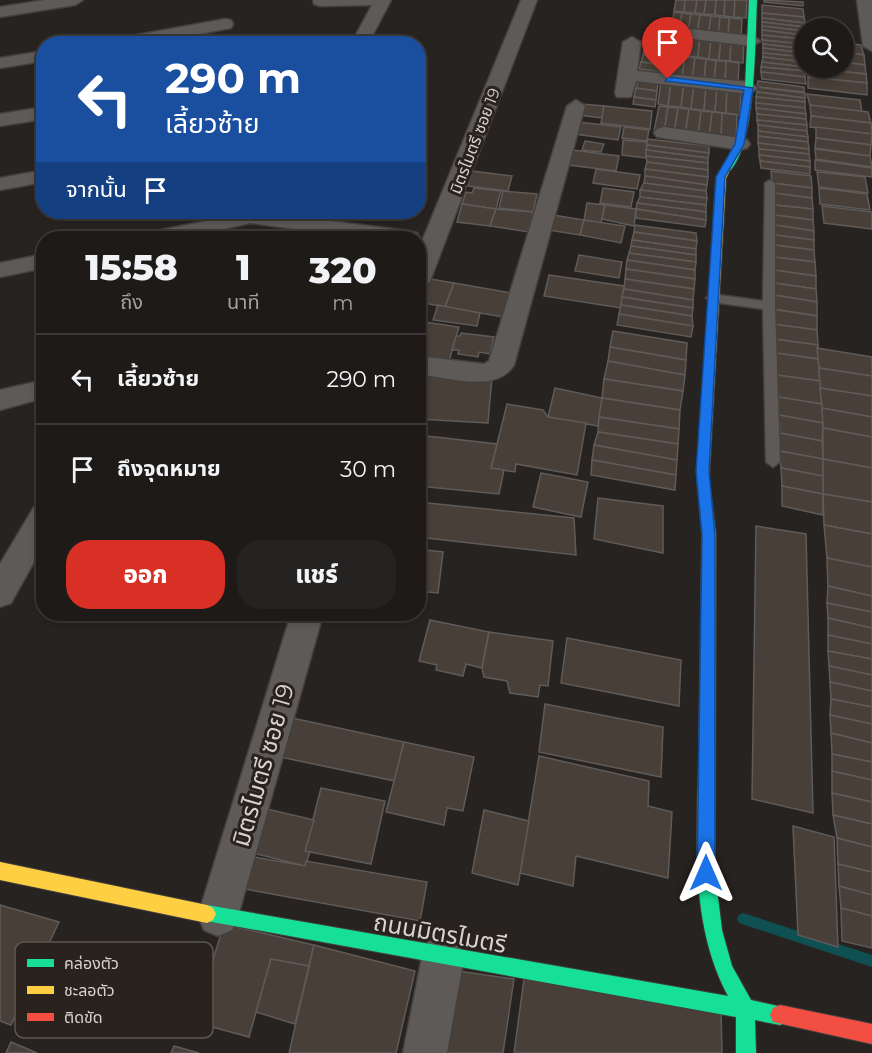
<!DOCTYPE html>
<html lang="th">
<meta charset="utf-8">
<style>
:root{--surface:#1d1a18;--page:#252321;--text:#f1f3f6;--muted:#a0a1a2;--line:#3b3837;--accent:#d93025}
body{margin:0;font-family:Montserrat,"Noto Sans Thai",sans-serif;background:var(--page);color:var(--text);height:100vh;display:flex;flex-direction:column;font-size:22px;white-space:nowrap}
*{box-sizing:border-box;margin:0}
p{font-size:20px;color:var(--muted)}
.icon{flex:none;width:33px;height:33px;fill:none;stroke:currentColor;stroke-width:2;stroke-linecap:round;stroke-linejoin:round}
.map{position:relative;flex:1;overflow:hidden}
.drawer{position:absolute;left:36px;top:231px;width:390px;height:390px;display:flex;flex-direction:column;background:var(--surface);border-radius:24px;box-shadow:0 3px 9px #0003,0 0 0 2px var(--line)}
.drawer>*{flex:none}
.banner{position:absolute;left:36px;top:36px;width:390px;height:183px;border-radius:24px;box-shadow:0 3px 9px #0003,0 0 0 2px var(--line);background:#1a4fa0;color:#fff;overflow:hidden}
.controls{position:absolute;left:794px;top:18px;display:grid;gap:12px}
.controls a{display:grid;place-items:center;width:60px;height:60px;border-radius:50%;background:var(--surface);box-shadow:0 3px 9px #0003,0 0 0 2px var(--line);font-size:30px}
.pin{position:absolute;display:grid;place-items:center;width:51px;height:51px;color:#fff;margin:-62px -26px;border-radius:50% 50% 50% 0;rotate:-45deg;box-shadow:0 0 6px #0007}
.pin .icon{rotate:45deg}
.me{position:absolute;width:66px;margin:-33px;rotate:0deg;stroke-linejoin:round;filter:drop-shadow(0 0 4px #0008)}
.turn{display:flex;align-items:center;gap:21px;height:126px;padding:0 30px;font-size:27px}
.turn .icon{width:78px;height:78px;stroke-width:2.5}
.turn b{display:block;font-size:42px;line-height:51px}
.then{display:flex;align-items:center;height:57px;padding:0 30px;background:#0003;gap:12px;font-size:22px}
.eta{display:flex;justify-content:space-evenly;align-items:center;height:102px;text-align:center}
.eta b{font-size:36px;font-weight:800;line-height:42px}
.button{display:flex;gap:12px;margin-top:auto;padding:12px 30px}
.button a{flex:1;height:69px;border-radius:24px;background:var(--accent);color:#fff;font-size:24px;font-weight:800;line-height:69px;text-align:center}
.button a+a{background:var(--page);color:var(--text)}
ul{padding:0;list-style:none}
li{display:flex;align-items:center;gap:18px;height:90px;padding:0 30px;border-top:2px solid var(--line)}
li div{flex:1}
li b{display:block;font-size:22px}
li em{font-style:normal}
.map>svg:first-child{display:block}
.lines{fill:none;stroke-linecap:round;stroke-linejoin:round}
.stream{fill:#0f5152;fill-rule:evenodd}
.building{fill:#483f38;stroke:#5f5b59;stroke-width:1.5}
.lane-casing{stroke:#43403d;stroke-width:3}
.street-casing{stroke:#43403d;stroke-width:3}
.fast-casing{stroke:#43403d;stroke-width:2}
.slow-casing{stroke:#43403d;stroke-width:2}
.jam-casing{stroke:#43403d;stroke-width:2}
.lane{fill:#5e5a58;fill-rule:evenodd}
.street{fill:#5e5a58;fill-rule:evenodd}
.fast{fill:#16e098;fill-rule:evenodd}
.slow{fill:#ffcf43;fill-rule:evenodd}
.jam{fill:#f24e42;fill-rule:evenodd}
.route{fill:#1a73e8;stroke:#114b97;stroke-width:1.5}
.labels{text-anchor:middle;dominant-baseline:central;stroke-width:6;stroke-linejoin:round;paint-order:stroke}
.far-street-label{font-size:16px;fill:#d8d3cf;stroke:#2a221d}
.near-street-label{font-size:24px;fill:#d8d3cf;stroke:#2a221d}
.key{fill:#2a221d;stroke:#5e5752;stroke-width:1.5}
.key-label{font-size:16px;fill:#d8d3cf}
</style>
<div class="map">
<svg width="872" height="1053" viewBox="0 0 872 1053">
<rect width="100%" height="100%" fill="#272320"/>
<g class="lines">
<!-- stream -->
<path class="stream" d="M743 913 872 955V967L739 923 737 919 739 915Z"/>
</g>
<!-- building -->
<g class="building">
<path d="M676 0H685L684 12 674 11Z"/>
<path d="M685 0H697L695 13 684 12Z"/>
<path d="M697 0H706L704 14 695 13Z"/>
<path d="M706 0H716L715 15 704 14Z"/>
<path d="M716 0H725L724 16 715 15Z"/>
<path d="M725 0H735L734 17 724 16Z"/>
<path d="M735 0H747L746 18 734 17Z"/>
<path d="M764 0 803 2V6L764 2Z"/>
<path d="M762 5 803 9 804 17 762 13Z"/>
<path d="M674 12 682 13 679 32 671 31Z"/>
<path d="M682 13 691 14 688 33 679 32Z"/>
<path d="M762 13 804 17 805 23 762 18Z"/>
<path d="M691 14 700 15 697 34 688 33Z"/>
<path d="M700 15 711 16 708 36 697 34Z"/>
<path d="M711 16 720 17 718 37 708 36Z"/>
<path d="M720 17 729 18 728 38 718 37Z"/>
<path d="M729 18 742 19 741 39 728 38Z"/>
<path d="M762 18 805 23V27L762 22Z"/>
<path d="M762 22 805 27 804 31 762 26Z"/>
<path d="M762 26 804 31 803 35 762 30Z"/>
<path d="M762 30 803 35V39L762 35Z"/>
<path d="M669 33 679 34 676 55 666 54Z"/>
<path d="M679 34 691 35 688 56 676 55Z"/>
<path d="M691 35 700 36 698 57 688 56Z"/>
<path d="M762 35 803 39 804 44 762 40Z"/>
<path d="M700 36 711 38 709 59 698 57Z"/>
<path d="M711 38H721L719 60 709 59Z"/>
<path d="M721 38 731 40 730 61 719 60Z"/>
<path d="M645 40 666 42 665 50 644 48Z"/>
<path d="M731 40 744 41 743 63 730 61Z"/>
<path d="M762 40 804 44V49L763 44Z"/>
<path d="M843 43 861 45 864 55 843 52Z"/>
<path d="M763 44 804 49V53L763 48Z"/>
<path d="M644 48 665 50 664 57 643 55Z"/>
<path d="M763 48 804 53V57L763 53Z"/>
<path d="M843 52 864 55 865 65 843 62Z"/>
<path d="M763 53 804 57V62L763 57Z"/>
<path d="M643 55 664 57 663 65 641 62Z"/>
<path d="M667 55 676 56 673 78 664 77Z"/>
<path d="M676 56 685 57 682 79 673 78Z"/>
<path d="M685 57 695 58 692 81 682 79Z"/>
<path d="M763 57 804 62V67L762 62Z"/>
<path d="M695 58 706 59 704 82 692 81Z"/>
<path d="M706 59 716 61 714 83 704 82Z"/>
<path d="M716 61H726L725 85 714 83Z"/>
<path d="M726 61 739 63 738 86 725 85Z"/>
<path d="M641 62 663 65 661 72 639 69Z"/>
<path d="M762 62 804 67 805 71 761 67Z"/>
<path d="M843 62 865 65 866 74 813 68H843Z"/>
<path d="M761 67 805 71V77L761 72Z"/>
<path d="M807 68 866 74 867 83 808 77Z"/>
<path d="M761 72 805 77 806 84 762 79Z"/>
<path d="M808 77 867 83V95L808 88Z"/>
<path d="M638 81 658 83 657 91 636 88Z"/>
<path d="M661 81 671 82 668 106 658 104Z"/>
<path d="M758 81 804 87V92L757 87Z"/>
<path d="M671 82 684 83 681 107 668 106Z"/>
<path d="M684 83 694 84 691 109 681 107Z"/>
<path d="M694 84 706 86 704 110 691 109Z"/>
<path d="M706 86 717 87 715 112 704 110Z"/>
<path d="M717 87 727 88 726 113 715 112Z"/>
<path d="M757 87 805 93V98L757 92Z"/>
<path d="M636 88 657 91 656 100 634 97Z"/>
<path d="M727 88 741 90 740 115 726 113Z"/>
<path d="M757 92 805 98V102L756 97Z"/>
<path d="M807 94 860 100 862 112 810 105Z"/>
<path d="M634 97 656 100 655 107 633 104Z"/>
<path d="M756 97 805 102V108L756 103Z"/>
<path d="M756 103 805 108 806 114 756 108Z"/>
<path d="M581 104 604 106 602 118 579 115Z"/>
<path d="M810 105 868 112 871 123 811 116Z"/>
<path d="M604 106 652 111 650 129 601 123Z"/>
<path d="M659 106 668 107 664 132 654 131Z"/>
<path d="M668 107 678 108 674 134 664 132Z"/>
<path d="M678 108 689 109 685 135 674 134Z"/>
<path d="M756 108 806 114V119L757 114Z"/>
<path d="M689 109 701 111 698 137 685 135Z"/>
<path d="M701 111 712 112 709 139 698 137Z"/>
<path d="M712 112 722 113 721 140 709 139Z"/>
<path d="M722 113 737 115 736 142 721 140Z"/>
<path d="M757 114 806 119 807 125 757 120Z"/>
<path d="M811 116 871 123 872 134 810 127Z"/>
<path d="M757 120 807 125V131L758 125Z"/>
<path d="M578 122 621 127 618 140 575 134Z"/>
<path d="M758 125 807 131 808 137 758 131Z"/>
<path d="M624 127 649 130 647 141 622 138Z"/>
<path d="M816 127 872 134 871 145 816 138Z"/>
<path d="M758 131 808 137V142L758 136Z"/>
<path d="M758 136 808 142 809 149 758 143Z"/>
<path d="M816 138 871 145 870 156 815 148Z"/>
<path d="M647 139 709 146V153L647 145Z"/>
<path d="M623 140 647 142 646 158 622 155Z"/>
<path d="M585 141 604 144 601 152 582 150Z"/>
<path d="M758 143 809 149V154L759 149Z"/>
<path d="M647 145 709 153 708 158 646 150Z"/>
<path d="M759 149 809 154 810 161 759 155Z"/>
<path d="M815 149 870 156 872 167 816 159Z"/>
<path d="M573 150 619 156 616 171 569 165Z"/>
<path d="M646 150 708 158V163L646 156Z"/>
<path d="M759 155 810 161V167L760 161Z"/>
<path d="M646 156 708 163V170L647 162Z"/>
<path d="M815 160 872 168V177L815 170Z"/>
<path d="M760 161 810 167V174L761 168Z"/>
<path d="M647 162 708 170V177L645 169Z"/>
<path d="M596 169 640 175 637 189 593 183Z"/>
<path d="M645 169 708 177 707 185 645 176Z"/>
<path d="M472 171 512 176 508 191 468 186Z"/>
<path d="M771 171 811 176 812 188 772 183Z"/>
<path d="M817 172 865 177 868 193 819 187Z"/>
<path d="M645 176 707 185 706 191 644 183Z"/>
<path d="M644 183 706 191 707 198 640 190Z"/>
<path d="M772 183 812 188V198L773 193Z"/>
<path d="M474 188 501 191 496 209 462 204 466 192 472 193Z"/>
<path d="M603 188 634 192 631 207 600 203Z"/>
<path d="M819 188 867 194 870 210 820 204Z"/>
<path d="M640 190 707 198 706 205 640 197Z"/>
<path d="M503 191 537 194 533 212 499 208Z"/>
<path d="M773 193 812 198 813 209 774 205Z"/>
<path d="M640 197 706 205V212L637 203Z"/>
<path d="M587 203 605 205 601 223 584 220Z"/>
<path d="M637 203 706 212V220L636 209Z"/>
<path d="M462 204 496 209 490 226 457 222Z"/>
<path d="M605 205 636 209 634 226 602 219Z"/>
<path d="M774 205 813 209V220L775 215Z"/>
<path d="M822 206 872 212V229L824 223Z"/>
<path d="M496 209 533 212 529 232 490 226Z"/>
<path d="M636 209 706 220 705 227 636 218Z"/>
<path d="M553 215 584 220 580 235 548 230Z"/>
<path d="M775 215 813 220 814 231 775 225Z"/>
<path d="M584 220 625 226 621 243 580 235Z"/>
<path d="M635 225 696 233 697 241 634 232Z"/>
<path d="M775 225 814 231V240L775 235Z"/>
<path d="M634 232 697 241 696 249 632 240Z"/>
<path d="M775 235 814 240V250L774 245Z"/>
<path d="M632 240 696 249V255L631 246Z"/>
<path d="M774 245 814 250 815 262 774 257Z"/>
<path d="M631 246 696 255V262L629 253Z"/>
<path d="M629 253 696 262 695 270 627 260Z"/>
<path d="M579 255 622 262 619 278 575 271Z"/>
<path d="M774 257 815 262 816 276 774 270Z"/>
<path d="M627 260 695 270V279L626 269Z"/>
<path d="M626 269 695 279 694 289 625 279Z"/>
<path d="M774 270 816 276V289L774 283Z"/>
<path d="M549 275 624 286 621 308 544 296Z"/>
<path d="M425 278 454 283 445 307 418 302Z"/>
<path d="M625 279 694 289 693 300 624 289Z"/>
<path d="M454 283 511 293 503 317 445 307Z"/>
<path d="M774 283 816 289 817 302 774 295Z"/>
<path d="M624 289 693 300V308L622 297Z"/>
<path d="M774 295 817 302V316L774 309Z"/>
<path d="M622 297 693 308 692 316 621 305Z"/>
<path d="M438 305 480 313 477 326 433 320Z"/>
<path d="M621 305 692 316 693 326 619 314Z"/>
<path d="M772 309 817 316V330L773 324Z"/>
<path d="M619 314 693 326 691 337 617 325Z"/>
<path d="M418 321 459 327 449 361 418 357Z"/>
<path d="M773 324 817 330 818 345 774 339Z"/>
<path d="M613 331 687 343 686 360 610 347Z"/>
<path d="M461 333 494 337 490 354 479 352 478 357 458 354 459 350H452L456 336H460Z"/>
<path d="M774 339 818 345V359L776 353Z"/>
<path d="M610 347 686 360 685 375 608 361Z"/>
<path d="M817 348 872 357V376L819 368Z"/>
<path d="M776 353 818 359 820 381 777 375Z"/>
<path d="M608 361 685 375 683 391 604 379Z"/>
<path d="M819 368 872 376V396L820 388Z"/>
<path d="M418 374 492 377 488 423 418 419Z"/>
<path d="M777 375 820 381 822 404 779 397Z"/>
<path d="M604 379 683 391 680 410 602 398Z"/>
<path d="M555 388 602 398 598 426 548 417Z"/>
<path d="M820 388 872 396V417L822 408Z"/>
<path d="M779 397 822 404 823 423 779 415Z"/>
<path d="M602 398 680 410 679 429 599 417Z"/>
<path d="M507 404 543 410 548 417 586 423 577 475 516 464 515 472 491 468Z"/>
<path d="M822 408 872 417V437L823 428Z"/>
<path d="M779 415 823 423 822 441 780 433Z"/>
<path d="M599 417 679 429 678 444 598 432Z"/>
<path d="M823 428 872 437V468L823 459Z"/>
<path d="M598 432 678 444 677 460 594 445Z"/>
<path d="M780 433 822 441 823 459 780 451Z"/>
<path d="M418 435 497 444 491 468 504 470 499 494 418 486Z"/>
<path d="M594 445 677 460 676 475 592 460Z"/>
<path d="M780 451 823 459V476L781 468Z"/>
<path d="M823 459 872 468V502L823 494Z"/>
<path d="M592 460 676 475 675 490 591 475Z"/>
<path d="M781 468 823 476V494L782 486Z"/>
<path d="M541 473 588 482 581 517 533 507Z"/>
<path d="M782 486 823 494V515L782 506Z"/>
<path d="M823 494 872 502V534L824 525Z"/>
<path d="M598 498 663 506V553L594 539Z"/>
<path d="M418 502 574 518 576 555 418 537Z"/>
<path d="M824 525 872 534V567L827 558Z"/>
<path d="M756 526 806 534 813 813 752 799Z"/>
<path d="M418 549 443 552 438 593 418 591Z"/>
<path d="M827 558 872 567V596L828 586Z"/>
<path d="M828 586 872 596V612L827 603Z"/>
<path d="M827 603 872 612V628L828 618Z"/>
<path d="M828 618 872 628V644L828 635Z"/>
<path d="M430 620 489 632 482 668 466 664 463 676 436 670 437 665 419 661Z"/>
<path d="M489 632 553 641 548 686 540 685 538 697 510 693 507 681 484 677 482 668Z"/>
<path d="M828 635 872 644V659L828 651Z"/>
<path d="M567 638 681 660 679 706 561 683Z"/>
<path d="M828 651 872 659V675L829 666Z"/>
<path d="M829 666 872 675V691L830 682Z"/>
<path d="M830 682 872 691V707L831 699Z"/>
<path d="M831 699 872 707V724L830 715Z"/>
<path d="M545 704 663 727 661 777 539 752Z"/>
<path d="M830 715 872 724V743L831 733Z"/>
<path d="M292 718 404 742 395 781 280 757Z"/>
<path d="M831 733 872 743V762L832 754Z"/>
<path d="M404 742 474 757 463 811 447 808 444 825 386 812Z"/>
<path d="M832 754 872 762V780L832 771Z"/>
<path d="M539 756 649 781 648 806 672 812 668 878 576 856 573 886 520 873Z"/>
<path d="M832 771 872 780V802L832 793Z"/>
<path d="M321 788 385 801 371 864 305 851Z"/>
<path d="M832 793 872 802V824L833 815Z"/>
<path d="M267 809 314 820 305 851 310 852 305 866 253 853Z"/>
<path d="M484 810 529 821 518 885 472 873Z"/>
<path d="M833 815 872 824V847L837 838Z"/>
<path d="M793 826 834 837 838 947 798 935Z"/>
<path d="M837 838 872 847V872L838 864Z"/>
<path d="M248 856 305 866 306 861 427 882 420 921 239 888Z"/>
<path d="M838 864 872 872V895L839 886Z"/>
<path d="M839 886 872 895V916L841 908Z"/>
<path d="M0 905 59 922 11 1025 0 1021Z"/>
<path d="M841 908 872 916V948L842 941Z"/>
<path d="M224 924 314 945 309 966 271 959 249 1037 194 1022Z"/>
<path d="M314 945 415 971 396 1053H289Z"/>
<path d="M271 959 309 966 295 1024 256 1012Z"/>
<path d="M451 970 514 979 503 1053H441Z"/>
<path d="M524 979 721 1011 722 1053H514Z"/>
<path d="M11 1042 37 1053H6Z"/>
<path d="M174 1046 199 1053H171Z"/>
</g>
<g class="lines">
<defs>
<path id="lane" d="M770 180 775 183V306L780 462 773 467 766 462 763 309 712 302 706 298 712 294 763 301 765 183Z"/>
<g id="street">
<path d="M45 0H83L75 5 0 17V7Z"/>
<path d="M313 0H391L368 44H351L372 5 320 6 314 4Z"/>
<path d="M521 0H537L430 281 426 286 418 288V251Z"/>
<path d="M857 0H872V51L863 46Z"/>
<path d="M225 19 231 20 233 24 231 28 146 44H107L115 39Z"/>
<path d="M682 28 752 36 761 41 752 46 676 37 674 33Z"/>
<path d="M632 37 641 42 637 71 749 82 758 88 749 94 636 81 631 97H617L615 93 623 42Z"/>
<path d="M44 51V61L0 68V58Z"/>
<path d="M576 100 585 106 514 365C496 394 447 377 418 374V356L484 364 489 361 567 106Z"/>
<path d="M44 107V119L0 126V114Z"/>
<path d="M664 127 740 138 747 140 750 144 747 148 740 150 657 137 654 133 657 129Z"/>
<path d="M44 170V182L0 190V178Z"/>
<path d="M236 212H259L409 231 417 233 420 238 418 240 363 238 250 223 185 238H142L145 233 233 216Z"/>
<path d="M44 254V268L0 277V263Z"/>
<path d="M44 380V398L0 410V390Z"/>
<path d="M44 503V544L11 603 0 607V564L34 507Z"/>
<path d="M291 614H323L238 916 232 930 218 936 204 930 198 916Z"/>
<path d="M443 936 458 942 464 957 447 1053H403L422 957 428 942Z"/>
</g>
<g id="fast">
<path d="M749 0H757C755 34 757 159 724 175L719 172 736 144 745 88Z"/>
<path d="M703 474 709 479 716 535 715 873 722 930 732 966 751 1000 787 1008 790 1015 787 1022 780 1025 755 1020 756 1053H736V1017L201 920 198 914 201 908 207 905 728 996C687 919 698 830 699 745 700 675 701 605 702 535L697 479Z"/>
</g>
<g id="slow">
<path d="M721 170 729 172 726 178 709 479 703 484 697 479 716 178Z"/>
<path d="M0 862 207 905 213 908 216 914 213 920 207 923 0 880Z"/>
</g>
<path id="jam" d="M780 1005 872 1024V1044L773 1022 770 1015 773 1008Z"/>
</defs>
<!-- lane casing -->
<use href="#lane" class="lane-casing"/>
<!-- street casing -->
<use href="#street" class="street-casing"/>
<!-- fast casing -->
<use href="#fast" class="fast-casing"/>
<!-- slow casing -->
<use href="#slow" class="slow-casing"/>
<!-- jam casing -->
<use href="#jam" class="jam-casing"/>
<!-- lane -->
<use href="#lane" class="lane"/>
<!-- street -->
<use href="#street" class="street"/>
<!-- fast -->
<use href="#fast" class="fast"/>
<!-- slow -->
<use href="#slow" class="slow"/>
<!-- jam -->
<use href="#jam" class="jam"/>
</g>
<!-- route -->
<path class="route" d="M668 77 753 88 744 144 725 177 709 471 715 535V873L713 879 706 882 700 879 697 873 702 535 696 471 716 177 735 144 744 90 665 81Z"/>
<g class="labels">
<!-- far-street labels -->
<g class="far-street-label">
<text transform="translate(475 141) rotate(-69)">มิตรไมตรี ซอย 19</text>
</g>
<!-- near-street labels -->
<g class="near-street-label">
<text transform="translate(263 765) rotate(-74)">มิตรไมตรี ซอย 19</text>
<text transform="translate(440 933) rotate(10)">ถนนมิตรไมตรี</text>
</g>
</g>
<!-- legend -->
<rect x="15" y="942" width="198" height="96" rx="9" class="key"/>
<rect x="27" y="959" width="27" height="8" fill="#16e098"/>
<rect x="27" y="986" width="27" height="8" fill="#ffcf43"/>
<rect x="27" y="1013" width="27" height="8" fill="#f24e42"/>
<g class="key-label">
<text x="64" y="969">คล่องตัว</text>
<text x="64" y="996">ชะลอตัว</text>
<text x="64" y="1023">ติดขัด</text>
</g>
</svg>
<div class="controls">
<a><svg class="icon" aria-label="search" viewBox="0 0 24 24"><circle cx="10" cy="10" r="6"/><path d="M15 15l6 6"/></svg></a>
</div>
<div class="pin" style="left:668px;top:79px;background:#d93025"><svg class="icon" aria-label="arrive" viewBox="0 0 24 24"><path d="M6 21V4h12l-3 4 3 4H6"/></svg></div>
<svg class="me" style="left:706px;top:873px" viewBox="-20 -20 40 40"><path d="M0-17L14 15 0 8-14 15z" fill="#1a73e8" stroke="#fff" stroke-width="4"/></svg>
<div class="banner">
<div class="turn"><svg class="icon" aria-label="left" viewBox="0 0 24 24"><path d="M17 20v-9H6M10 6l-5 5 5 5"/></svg><div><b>290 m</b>เลี้ยวซ้าย</div></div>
<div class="then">จากนั้น<svg class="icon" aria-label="arrive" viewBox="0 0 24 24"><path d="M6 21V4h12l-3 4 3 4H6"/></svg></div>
</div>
<section class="drawer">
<div class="eta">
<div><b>15:58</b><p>ถึง</p></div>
<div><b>1</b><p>นาที</p></div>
<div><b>320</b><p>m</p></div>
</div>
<ul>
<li><svg class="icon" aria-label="left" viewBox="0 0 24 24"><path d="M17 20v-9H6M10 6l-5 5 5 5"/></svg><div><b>เลี้ยวซ้าย</b></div><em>290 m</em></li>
<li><svg class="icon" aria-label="arrive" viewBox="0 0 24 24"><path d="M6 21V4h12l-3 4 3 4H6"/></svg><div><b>ถึงจุดหมาย</b></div><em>30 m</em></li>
</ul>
<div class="button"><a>ออก</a><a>แชร์</a></div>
</section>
</div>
